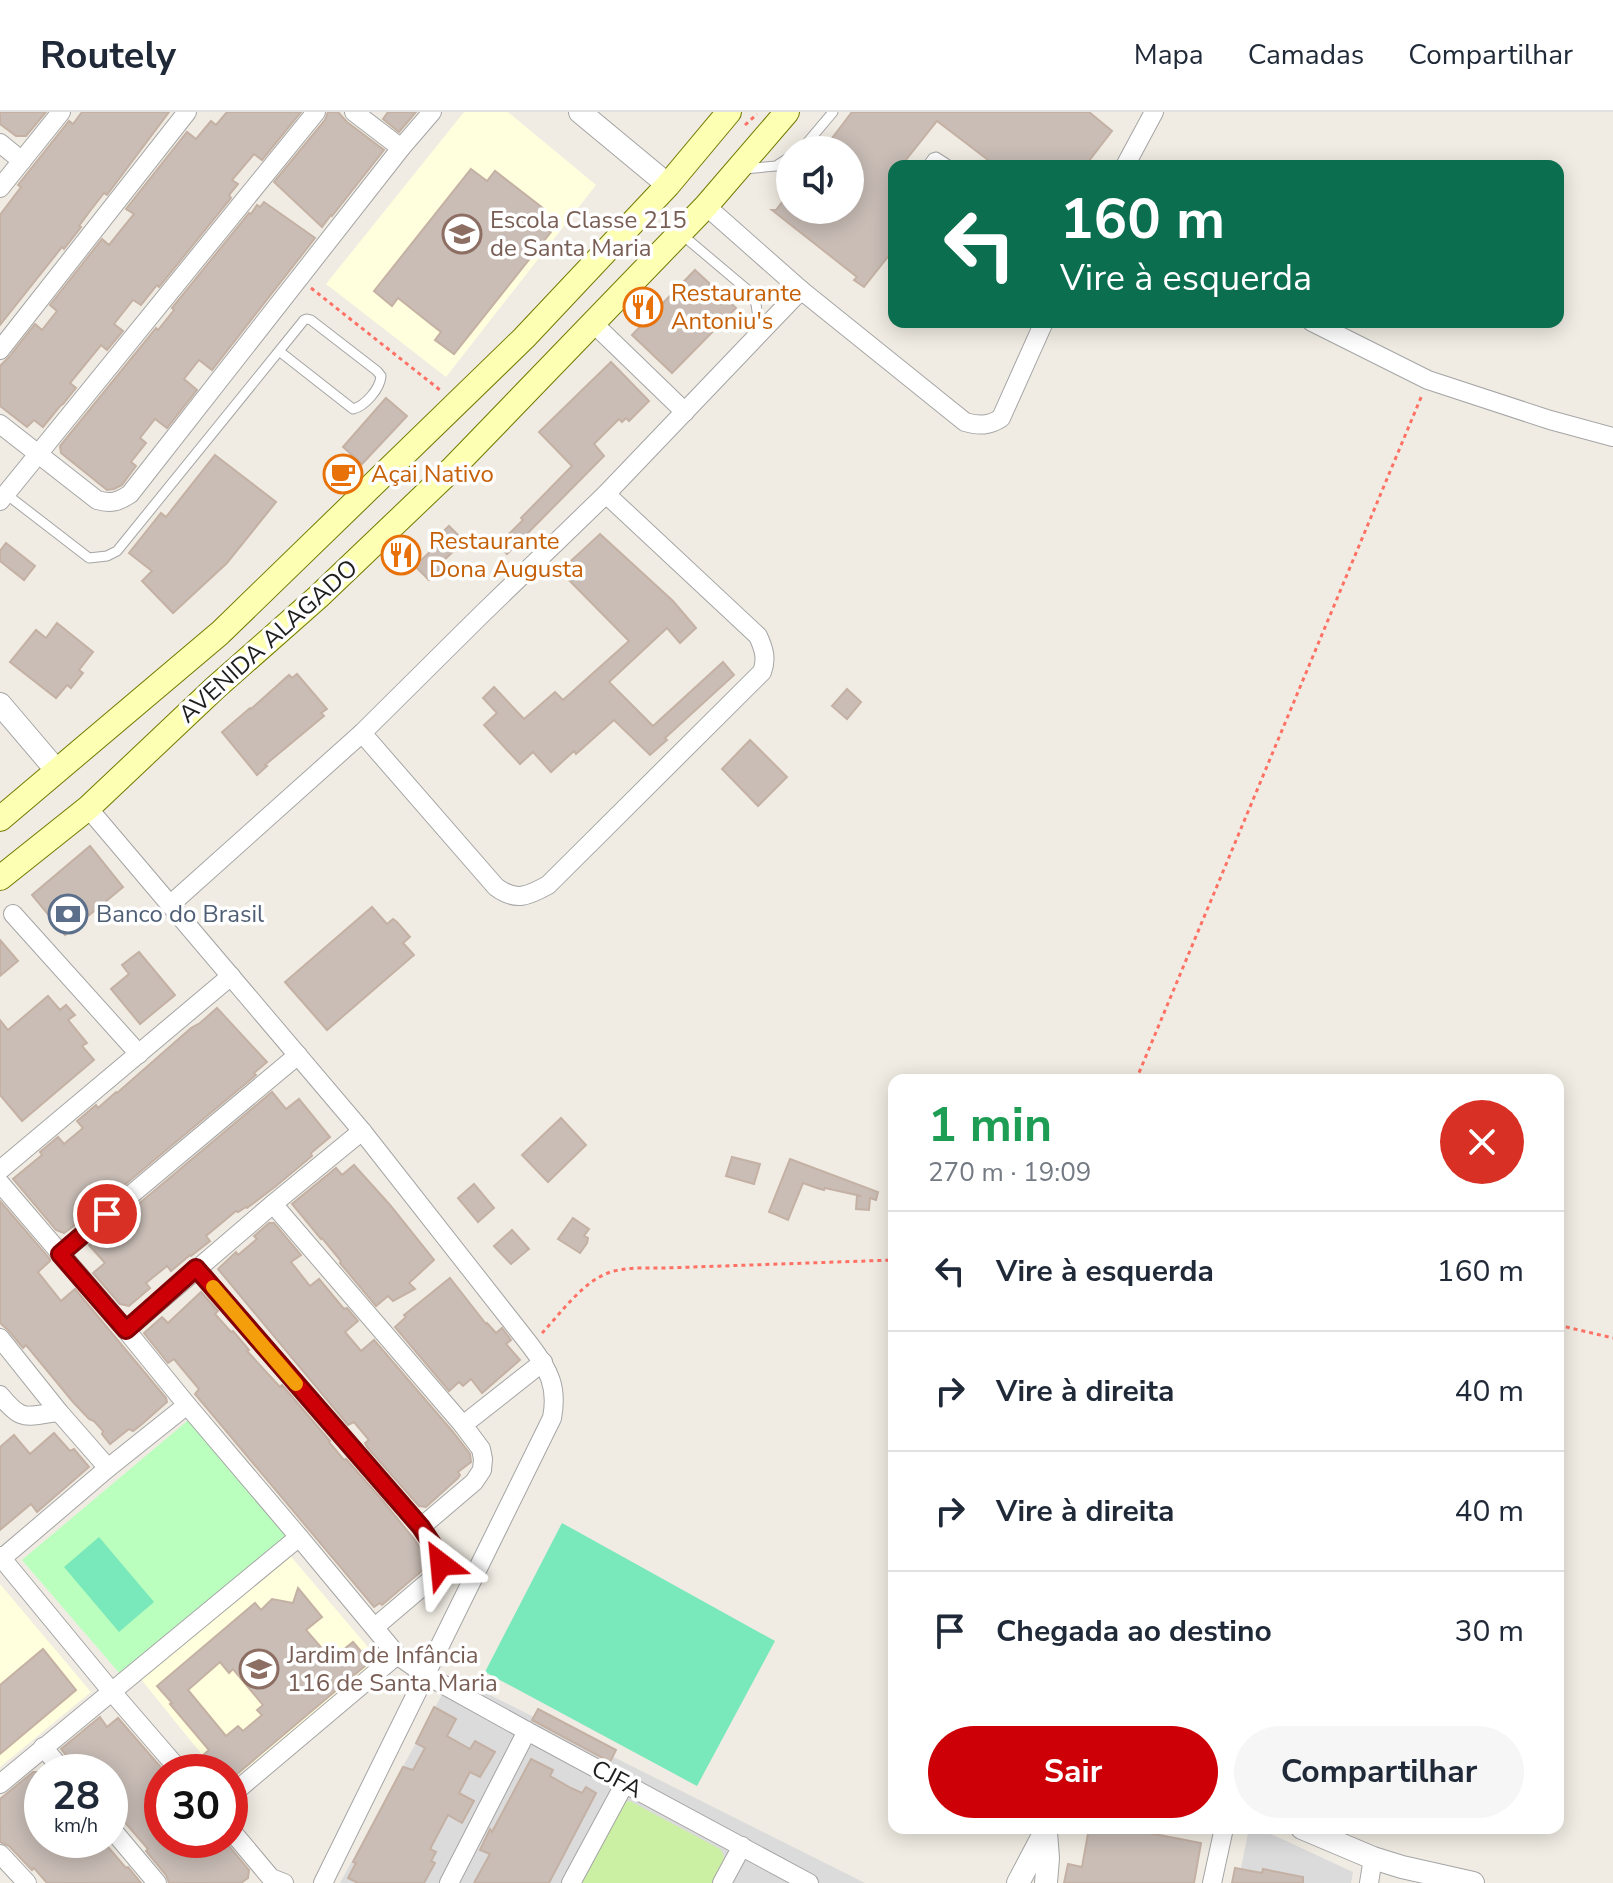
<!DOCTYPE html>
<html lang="pt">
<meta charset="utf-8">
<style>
:root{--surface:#fff;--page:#f6f6f7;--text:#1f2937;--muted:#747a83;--line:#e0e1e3;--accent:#cc0006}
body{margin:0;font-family:"Nunito Sans",sans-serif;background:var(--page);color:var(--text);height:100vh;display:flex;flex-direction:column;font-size:30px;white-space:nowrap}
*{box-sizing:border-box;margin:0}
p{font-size:26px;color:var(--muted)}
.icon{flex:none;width:44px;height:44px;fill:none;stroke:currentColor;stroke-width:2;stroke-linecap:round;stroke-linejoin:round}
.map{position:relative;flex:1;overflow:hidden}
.sheet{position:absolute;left:888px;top:962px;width:676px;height:760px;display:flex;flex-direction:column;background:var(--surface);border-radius:16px;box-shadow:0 4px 20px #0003}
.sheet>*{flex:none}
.hud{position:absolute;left:888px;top:48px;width:676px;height:168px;border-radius:16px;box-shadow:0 4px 20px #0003;background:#0b6e4f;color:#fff;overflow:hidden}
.tools{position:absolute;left:776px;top:24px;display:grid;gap:16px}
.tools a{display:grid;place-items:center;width:88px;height:88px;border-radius:50%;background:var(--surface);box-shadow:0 4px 20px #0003;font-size:40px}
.speed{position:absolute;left:24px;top:1642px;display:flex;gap:16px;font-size:40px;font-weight:700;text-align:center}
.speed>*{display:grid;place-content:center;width:104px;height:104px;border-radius:50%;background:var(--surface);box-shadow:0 4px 20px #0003;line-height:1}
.speed small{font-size:20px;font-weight:400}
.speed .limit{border:12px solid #d22;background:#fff;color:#111}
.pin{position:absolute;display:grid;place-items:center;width:68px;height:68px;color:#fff;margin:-34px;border:4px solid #fff;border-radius:50%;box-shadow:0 2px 8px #0007}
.me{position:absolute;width:88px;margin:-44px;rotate:331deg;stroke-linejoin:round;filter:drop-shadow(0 0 6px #0008)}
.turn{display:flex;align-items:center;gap:28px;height:168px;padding:0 40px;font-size:36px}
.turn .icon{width:104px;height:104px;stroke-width:2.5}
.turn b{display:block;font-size:56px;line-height:68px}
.round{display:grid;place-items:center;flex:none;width:84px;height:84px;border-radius:42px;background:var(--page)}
.overview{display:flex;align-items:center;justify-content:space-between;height:136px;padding:0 40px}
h1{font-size:48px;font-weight:700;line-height:60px;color:#1e9e55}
.action{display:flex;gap:16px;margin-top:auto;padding:16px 40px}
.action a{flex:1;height:92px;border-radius:48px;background:var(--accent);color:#fff;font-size:32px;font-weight:700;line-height:92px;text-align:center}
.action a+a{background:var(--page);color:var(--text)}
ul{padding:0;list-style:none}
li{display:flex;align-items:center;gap:24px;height:120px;padding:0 40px;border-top:2px solid var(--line)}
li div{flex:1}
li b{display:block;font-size:30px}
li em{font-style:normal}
header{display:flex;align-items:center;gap:48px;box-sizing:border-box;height:112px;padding:0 40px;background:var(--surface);border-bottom:2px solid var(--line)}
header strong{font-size:38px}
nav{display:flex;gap:44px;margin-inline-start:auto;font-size:28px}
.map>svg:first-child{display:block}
.residential{fill:#dcdbdb}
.education{fill:#fffedd}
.grass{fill:#cbf0a4}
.park{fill:#bbffbf}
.pitch{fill:#79e8ba}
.building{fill:#c9bdb6;stroke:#c4b1a4;stroke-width:2;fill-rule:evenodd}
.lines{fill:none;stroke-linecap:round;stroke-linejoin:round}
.service-casing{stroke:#a5a5a5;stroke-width:11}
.minor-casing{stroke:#a5a5a5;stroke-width:20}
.tertiary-casing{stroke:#a5a5a5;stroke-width:24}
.secondary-casing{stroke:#717a00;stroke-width:26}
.path{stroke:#ff7165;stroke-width:3;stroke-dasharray:4 4;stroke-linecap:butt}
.service{stroke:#fff;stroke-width:9}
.minor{stroke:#fff;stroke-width:18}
.tertiary{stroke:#fff;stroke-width:22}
.secondary{stroke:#fdffb2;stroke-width:24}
.route-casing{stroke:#850004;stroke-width:20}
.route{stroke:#cc0006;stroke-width:14}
.slow{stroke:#f59e0b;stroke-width:14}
.labels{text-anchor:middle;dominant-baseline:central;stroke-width:7;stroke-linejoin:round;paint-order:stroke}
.education-label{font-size:24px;fill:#785e54;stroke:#fff;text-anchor:start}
.food-label{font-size:24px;fill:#c56008;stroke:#fff;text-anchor:start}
.street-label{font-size:24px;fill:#1e1e1e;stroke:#fff}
.service-label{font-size:24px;fill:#4e5e75;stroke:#fff;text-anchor:start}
</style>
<header>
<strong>Routely</strong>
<nav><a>Mapa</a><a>Camadas</a><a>Compartilhar</a></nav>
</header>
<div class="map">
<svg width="1613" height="1771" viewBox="0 0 1613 1771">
<rect width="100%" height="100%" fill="#f0ece3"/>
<!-- residential -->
<g class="residential">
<path d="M452 1564 865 1771H340Z"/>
<path d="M1249 1716H1258L1353 1760 1351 1771H1238Z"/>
</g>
<!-- education -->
<g class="education">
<path d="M464 0H508L596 73 446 265 326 172Z"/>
<path d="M288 1441 379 1548 230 1670V1660H216L140 1566Z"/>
<path d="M0 1472 91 1580 0 1655Z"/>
</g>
<!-- grass -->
<path class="grass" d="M630 1689 720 1737C729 1748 720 1760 714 1771H580L624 1690Z"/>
<!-- park -->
<path class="park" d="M192 1305 290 1421 121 1563 22 1448Z"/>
<!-- pitch -->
<g class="pitch">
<path d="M562 1411 775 1529 697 1674 485 1560Z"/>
<path d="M99 1425 154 1490 119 1520 64 1455Z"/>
</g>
<!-- building -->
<g class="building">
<path d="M0 0H46L26 24H16L0 12Z"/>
<path d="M82 0H169L107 83 104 81 90 99 79 114 81 115 64 137 62 135 0 213V103L21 75 18 73 69 9 73 12Z"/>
<path d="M227 0H301L262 48 254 42 232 68 238 72 229 83 231 86 159 175 157 173 141 193 133 188 114 212 123 219 107 238 101 233 70 271 76 276 63 292 60 294 43 315 34 308 27 315 0 294V254L9 245 35 212 42 218 57 199 50 193 102 127 109 133 134 102 126 97 187 20 196 27 211 9 216 13Z"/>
<path d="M328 0H338L347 10 384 38 332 104 331 103 322 115 274 70 325 8Z"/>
<path d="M388 0H416L399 20 383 7Z"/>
<path d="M852 0H1089L1112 19 1085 54H996L937 9 901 54H894V137L864 175 854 168 857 165 772 98H776L790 80V98H850V38H823Z"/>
<path d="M471 57 487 69 495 59 544 97 535 107 551 120 454 242 435 228 441 220 432 213 398 186 392 194 374 179Z"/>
<path d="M264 90 315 126 212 258 199 248 184 267 197 278 167 316 155 307 140 326 146 331 131 350 136 354 122 373 114 377 107 378 61 341 60 334 156 216 158 218 174 198 172 196 249 101 251 102 257 93 260 95Z"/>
<path d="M695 158 736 196 672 261 632 223Z"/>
<path d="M611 250 649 289 629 309 626 306 622 310 619 307 594 332 604 344 507 442 498 433 523 408 521 406 572 354 539 320Z"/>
<path d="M386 286 407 304 362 352 343 335Z"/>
<path d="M215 343 276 390 227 451 173 501 142 469 152 459 129 441 161 401 166 405Z"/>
<path d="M449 414 464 429 439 453 442 456 429 468 415 454 434 436 430 432Z"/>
<path d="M600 422 673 489 696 516 680 531 667 516 609 570 653 614 723 550 734 563 665 626 667 628 650 643 614 608 576 642 574 639 551 660 533 640 520 652 484 613 497 601 483 586 494 575 524 607 555 580 563 588 629 529 560 459Z"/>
<path d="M6 431 35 454 24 468 0 449V439Z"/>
<path d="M57 511 93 540 79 558 83 561 71 576 67 573 56 586 10 550 36 518 46 526Z"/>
<path d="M297 562 327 597 321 601 324 604 265 653 267 654 257 663 222 620 250 596 251 597 289 563 292 566Z"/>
<path d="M847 577 861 590 847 607 832 594Z"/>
<path d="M750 628 787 665 758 694 722 657Z"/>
<path d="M90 734 123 775 65 823 32 783Z"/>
<path d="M372 795 387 812 393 807 397 810 410 825 403 831 414 843 327 918 285 870Z"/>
<path d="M0 828 18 849 0 864Z"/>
<path d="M139 840 175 883 140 912 111 877 129 862 122 853Z"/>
<path d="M48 884 60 898 66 893 75 903 68 908 87 931 82 934 94 948 22 1009 0 983V908L8 918Z"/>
<path d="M217 896 267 950 254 961 256 963 91 1101 64 1121 56 1118 13 1067 42 1043 40 1040 58 1025 64 1032 83 1016 77 1009 96 993 98 996 116 980 117 981 191 916 200 911Z"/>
<path d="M272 980 286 997 299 987 330 1025 311 1041 312 1044 276 1074 247 1096 246 1095 238 1100 236 1099 206 1124 210 1129 191 1144 190 1143 171 1159 167 1154 146 1171 150 1176 129 1194 120 1192 93 1161 105 1151 89 1133 106 1119 116 1131 123 1105Z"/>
<path d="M561 1006 586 1033 548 1070 522 1043Z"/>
<path d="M732 1045 760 1052 754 1072 726 1064Z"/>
<path d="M790 1047 878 1080 876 1088 870 1086 869 1098 856 1097 857 1084H861L825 1076 824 1078 817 1076 803 1071 788 1108 777 1103 769 1100Z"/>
<path d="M354 1053 390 1093 434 1148 409 1171 415 1177 393 1189 388 1184 376 1194 340 1151 341 1149 322 1126 321 1127 292 1092 336 1056 342 1063Z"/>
<path d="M474 1072 494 1096 478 1110 458 1086Z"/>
<path d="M0 1089 50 1147V1149L38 1160 61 1189 75 1177 166 1286 167 1290 141 1313 133 1319 129 1317 110 1332 102 1322 103 1319 94 1309 89 1307 73 1290 26 1233 23 1236 9 1219 0 1211Z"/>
<path d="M573 1106 589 1117 584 1124 588 1126 587 1131 580 1141 558 1127Z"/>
<path d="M269 1111H274L301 1143 291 1150 310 1174 319 1167 344 1197 347 1196 358 1209 345 1220 361 1239 374 1228 453 1320 470 1342 471 1350 458 1360 460 1363 458 1366 426 1395 419 1394 367 1335 365 1331 369 1328 354 1310 348 1313 218 1157 236 1140 238 1143 257 1127 254 1124Z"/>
<path d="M512 1118 529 1137 511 1152 494 1134Z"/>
<path d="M450 1166 486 1212 487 1211 496 1221 502 1216 511 1228 506 1232 520 1248 482 1281 471 1267 463 1274 459 1270 449 1279 395 1215 406 1205 404 1203Z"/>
<path d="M201 1180 218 1199 215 1202 231 1220 233 1219 249 1238 247 1239 280 1275 282 1273 330 1329 329 1330 344 1348 346 1347 383 1389 414 1427 427 1446 428 1451 425 1456 382 1493 380 1491 374 1495 195 1282 199 1277 174 1247 168 1251 144 1221 162 1205 168 1211Z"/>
<path d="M54 1321 70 1339 74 1337 89 1355 37 1400 31 1392 0 1418V1335L14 1323 30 1342Z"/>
<path d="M298 1476 322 1505 306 1518 325 1540 332 1535 338 1542 353 1530 370 1550 230 1668V1660H213L207 1653 201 1645 209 1638 170 1592 172 1591 157 1574 255 1491 261 1498 272 1487 293 1491ZM220 1550 229 1561 233 1557 263 1593 257 1598 262 1603 243 1619 238 1614 226 1624 188 1578Z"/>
<path d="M43 1537 76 1578 0 1642V1573Z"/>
<path d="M434 1595 456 1607 447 1624 470 1637 475 1629 495 1640 480 1665 470 1660 459 1681 474 1689 462 1711 448 1703 430 1737 436 1740 431 1749 435 1751 424 1771H358L348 1766 356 1751 353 1750 403 1655 413 1658 425 1636 416 1631Z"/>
<path d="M538 1597 616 1638 610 1650 532 1608Z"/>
<path d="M100 1605 107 1615 118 1606 165 1660H162V1728H224L249 1758 248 1766 241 1771H169L166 1763 146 1739 148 1737 122 1707 120 1709 115 1704 110 1703V1660H76L73 1652 61 1637Z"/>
<path d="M531 1647 553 1658 550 1664 571 1676 582 1681 586 1675 596 1681 549 1771H474L490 1742 480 1738 490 1717 492 1720Z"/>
<path d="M33 1660H42V1728H102L126 1756 128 1755 141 1771H47L34 1756 32 1758 9 1734 0 1730V1687Z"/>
<path d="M1089 1716H1123L1201 1731 1194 1771H1064L1068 1752 1082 1755Z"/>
<path d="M1235 1756 1262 1761 1263 1757 1303 1765V1771H1232Z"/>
</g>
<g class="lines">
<defs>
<g id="service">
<path d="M801 38 833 0"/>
<path d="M927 54 933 46 936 45 950 54"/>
<path d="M744 57 776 54 790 45"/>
<path d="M680 121 750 180 756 192 760 220"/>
<path d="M6 382 89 446 107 444 117 439 279 239 304 208 307 207 311 208 377 259 381 264C380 277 365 294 353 297L279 239"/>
</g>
<g id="minor">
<path d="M0 31 22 49"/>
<path d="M401 36 432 0"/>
<path d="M1125 54 1154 0"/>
<path d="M0 76 61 0"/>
<path d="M706 94 801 178"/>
<path d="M1312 210 1428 268 1550 308 1613 325"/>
<path d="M593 211 685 300"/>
<path d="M0 238 187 0"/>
<path d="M0 312 97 388C111 392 118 390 130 382L401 36 354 0"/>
<path d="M0 389 316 0"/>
<path d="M362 621 496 775C516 790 528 784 548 773L762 560C767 547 764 537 758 524L606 382"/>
<path d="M88 696 362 1019 530 1233C549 1258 558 1275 552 1306L323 1771"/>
<path d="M171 792 362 621 482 502 606 382 801 178 965 310C979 314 989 314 1001 306L1044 210"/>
<path d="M13 802 139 942"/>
<path d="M0 1058 231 864"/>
<path d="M0 1071 126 1218 187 1293 299 1425"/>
<path d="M273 1092 463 1313 543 1250"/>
<path d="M60 1142 298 943"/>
<path d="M196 1156 421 1415 474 1370 482 1358 483 1347 481 1337 463 1313"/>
<path d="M126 1218 273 1092 362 1019"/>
<path d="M0 1226 59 1300 108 1356"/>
<path d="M0 1283C23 1311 25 1304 59 1300"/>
<path d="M0 1444 112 1580 181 1660"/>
<path d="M0 1448 108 1356 187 1293"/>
<path d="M375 1515 435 1464 441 1452 438 1441 421 1415"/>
<path d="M43 1635 64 1660"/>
<path d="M0 1672 299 1425 397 1543 424 1562 527 1619 809 1771"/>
<path d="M230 1684 397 1543"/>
<path d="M110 1715 157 1771"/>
<path d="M230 1717 271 1766 284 1771"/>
<path d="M0 1742 27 1771"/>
<path d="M449 1771 527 1619"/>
<path d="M571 1771 625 1671"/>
<path d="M722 1771 742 1734"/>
<path d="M1212 1771 1224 1716"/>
<path d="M1369 1771 1373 1746"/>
</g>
<g id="tertiary">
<path d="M580 0 668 73"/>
<path d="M0 592 57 659"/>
<path d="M1302 1716 1373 1746 1402 1755 1473 1771"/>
<path d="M1046 1720 1048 1746 1046 1771"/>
<path d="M1018 1771 1047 1716"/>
</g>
<g id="secondary">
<path d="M0 707 220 521 524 226 668 73 729 0"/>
<path d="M0 766 88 696 215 576 318 485 451 358 706 94 787 0"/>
</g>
</defs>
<!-- service casing -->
<use href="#service" class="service-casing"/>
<!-- minor casing -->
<use href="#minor" class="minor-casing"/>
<!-- tertiary casing -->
<use href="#tertiary" class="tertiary-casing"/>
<!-- secondary casing -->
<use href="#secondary" class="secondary-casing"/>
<!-- path -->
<g class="path">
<path d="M745 13 757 2"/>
<path d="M311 176 440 278"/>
<path d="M1136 968 1422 283"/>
<path d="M1558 1213 1613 1226"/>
<path d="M542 1221C563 1199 584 1167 614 1159 631 1155 648 1156 665 1156L894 1148"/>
</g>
<!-- service -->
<use href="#service" class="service"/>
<!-- minor -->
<use href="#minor" class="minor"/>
<!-- tertiary -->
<use href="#tertiary" class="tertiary"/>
<!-- secondary -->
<use href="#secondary" class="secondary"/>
</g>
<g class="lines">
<defs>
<path id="route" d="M107 1102 60 1142 126 1218 196 1156 421 1415 438 1441 441 1452"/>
</defs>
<!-- route casing -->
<use href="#route" class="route-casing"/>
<!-- route -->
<use href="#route" class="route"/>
<!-- slow -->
<path class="slow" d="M213 1175 296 1272"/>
</g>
<!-- icons -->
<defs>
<symbol id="school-ring" viewBox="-11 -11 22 22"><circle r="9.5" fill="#fff" stroke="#8d6e63" stroke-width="1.5"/><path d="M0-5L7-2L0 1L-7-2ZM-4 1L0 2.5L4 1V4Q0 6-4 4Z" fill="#8d6e63"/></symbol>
<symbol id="restaurant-ring" viewBox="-11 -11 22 22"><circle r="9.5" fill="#fff" stroke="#e8710a" stroke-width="1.5"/><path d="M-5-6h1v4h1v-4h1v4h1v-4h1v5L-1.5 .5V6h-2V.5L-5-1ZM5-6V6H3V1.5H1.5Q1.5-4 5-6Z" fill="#e8710a"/></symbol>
<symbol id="cafe-ring" viewBox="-11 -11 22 22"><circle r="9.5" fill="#fff" stroke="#e8710a" stroke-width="1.5"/><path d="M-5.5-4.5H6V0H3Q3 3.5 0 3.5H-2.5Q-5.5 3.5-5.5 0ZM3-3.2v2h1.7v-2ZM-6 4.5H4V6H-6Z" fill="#e8710a"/></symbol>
<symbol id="bank-ring" viewBox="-11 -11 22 22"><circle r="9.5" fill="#fff" stroke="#5c6f8a" stroke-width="1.5"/><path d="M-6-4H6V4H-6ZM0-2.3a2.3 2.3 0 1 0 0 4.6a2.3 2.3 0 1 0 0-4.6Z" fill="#5c6f8a"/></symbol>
</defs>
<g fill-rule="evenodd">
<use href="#school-ring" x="440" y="100" width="44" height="44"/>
<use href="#restaurant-ring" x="621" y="173" width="44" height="44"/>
<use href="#cafe-ring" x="321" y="340" width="44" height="44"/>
<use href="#restaurant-ring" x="379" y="421" width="44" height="44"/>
<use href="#bank-ring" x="46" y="780" width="44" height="44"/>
<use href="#school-ring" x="237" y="1535" width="44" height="44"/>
</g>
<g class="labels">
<!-- education labels -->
<g class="education-label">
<text x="490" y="108">Escola Classe 215<tspan x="490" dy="28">de Santa Maria</tspan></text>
<text x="287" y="1543">Jardim de Infância<tspan x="287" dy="28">116 de Santa Maria</tspan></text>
</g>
<!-- food labels -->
<g class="food-label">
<text x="671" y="181">Restaurante<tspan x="671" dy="28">Antoniu's</tspan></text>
<text x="371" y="362">Açai Nativo</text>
<text x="429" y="429">Restaurante<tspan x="429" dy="28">Dona Augusta</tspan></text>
</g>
<!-- street labels -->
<g class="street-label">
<text transform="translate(268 529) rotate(-42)">AVENIDA ALAGADO</text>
<text transform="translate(617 1667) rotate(28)">CJFA</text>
</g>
<!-- service labels -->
<g class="service-label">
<text x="96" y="802">Banco do Brasil</text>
</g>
</g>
</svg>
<div class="tools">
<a><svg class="icon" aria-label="sound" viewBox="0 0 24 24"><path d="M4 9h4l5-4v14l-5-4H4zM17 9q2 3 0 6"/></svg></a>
</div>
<div class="speed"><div>28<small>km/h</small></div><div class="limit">30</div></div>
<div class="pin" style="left:107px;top:1102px;background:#d93025"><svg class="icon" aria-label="arrive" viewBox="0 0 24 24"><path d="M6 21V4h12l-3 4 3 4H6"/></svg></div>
<svg class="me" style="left:441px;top:1452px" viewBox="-20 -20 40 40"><path d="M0-17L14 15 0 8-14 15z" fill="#cc0006" stroke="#fff" stroke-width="4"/></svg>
<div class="hud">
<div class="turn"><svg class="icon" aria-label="left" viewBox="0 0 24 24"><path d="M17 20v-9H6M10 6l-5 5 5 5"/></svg><div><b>160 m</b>Vire à esquerda</div></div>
</div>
<section class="sheet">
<div class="overview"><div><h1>1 min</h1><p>270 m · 19:09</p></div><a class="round" style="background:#d93025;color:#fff"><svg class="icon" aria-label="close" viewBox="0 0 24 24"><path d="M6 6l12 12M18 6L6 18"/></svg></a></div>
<ul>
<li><svg class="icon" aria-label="left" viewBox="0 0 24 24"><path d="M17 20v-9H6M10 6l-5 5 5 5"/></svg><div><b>Vire à esquerda</b></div><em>160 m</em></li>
<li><svg class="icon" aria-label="right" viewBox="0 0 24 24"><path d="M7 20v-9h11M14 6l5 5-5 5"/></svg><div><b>Vire à direita</b></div><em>40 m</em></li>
<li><svg class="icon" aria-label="right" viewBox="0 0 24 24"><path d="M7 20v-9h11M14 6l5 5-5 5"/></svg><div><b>Vire à direita</b></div><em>40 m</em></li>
<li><svg class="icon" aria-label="arrive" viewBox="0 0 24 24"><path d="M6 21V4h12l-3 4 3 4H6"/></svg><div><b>Chegada ao destino</b></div><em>30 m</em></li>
</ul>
<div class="action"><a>Sair</a><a>Compartilhar</a></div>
</section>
</div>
